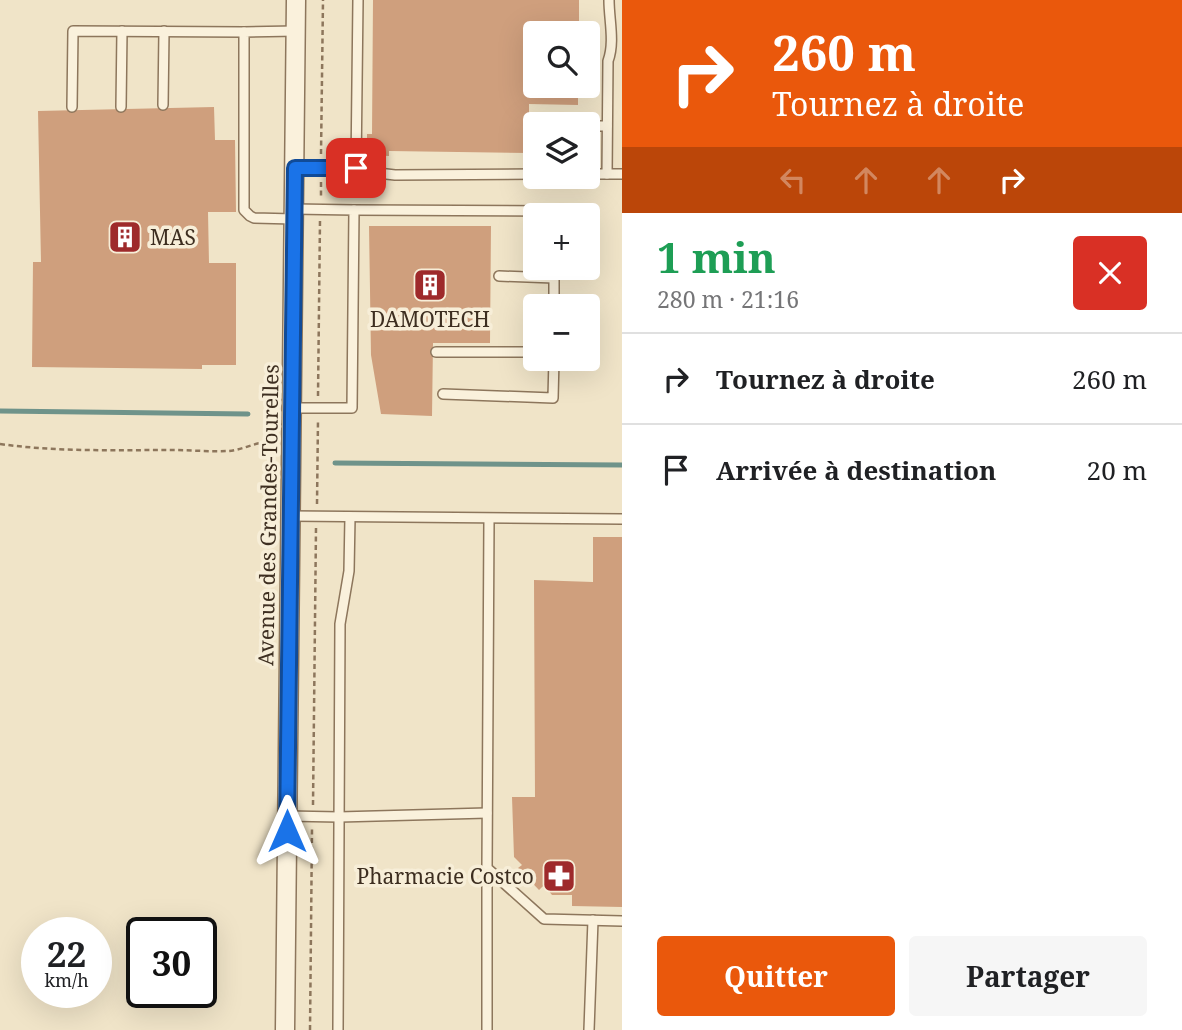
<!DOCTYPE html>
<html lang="fr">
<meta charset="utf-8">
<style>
:root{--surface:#fff;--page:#f6f6f6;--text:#202124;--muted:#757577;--line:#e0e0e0;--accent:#ea580c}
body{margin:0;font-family:"Noto Serif",serif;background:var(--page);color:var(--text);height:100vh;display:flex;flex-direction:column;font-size:26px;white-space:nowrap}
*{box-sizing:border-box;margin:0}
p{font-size:23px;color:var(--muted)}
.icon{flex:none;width:38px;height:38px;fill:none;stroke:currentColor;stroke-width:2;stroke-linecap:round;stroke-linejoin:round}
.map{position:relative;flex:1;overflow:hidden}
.sheet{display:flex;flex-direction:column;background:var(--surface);width:560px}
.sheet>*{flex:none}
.banner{background:#ea580c;color:#fff;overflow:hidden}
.controls{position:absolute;left:523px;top:21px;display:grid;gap:14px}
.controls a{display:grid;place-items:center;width:77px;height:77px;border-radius:7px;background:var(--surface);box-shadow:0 7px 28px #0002;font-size:35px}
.speed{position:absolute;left:21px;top:917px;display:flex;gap:14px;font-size:35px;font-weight:700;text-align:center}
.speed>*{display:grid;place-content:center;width:91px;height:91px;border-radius:50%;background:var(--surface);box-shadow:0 7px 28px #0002;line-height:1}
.speed small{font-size:18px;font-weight:400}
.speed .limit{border:4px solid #111;border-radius:10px;background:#fff;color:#111}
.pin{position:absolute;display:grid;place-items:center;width:60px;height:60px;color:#fff;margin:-30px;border-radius:14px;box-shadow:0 4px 10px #0006}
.me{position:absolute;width:77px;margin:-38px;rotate:0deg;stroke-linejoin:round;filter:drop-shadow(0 0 5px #0008)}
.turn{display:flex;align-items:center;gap:24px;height:147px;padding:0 35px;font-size:32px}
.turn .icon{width:91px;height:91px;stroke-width:2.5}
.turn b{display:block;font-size:49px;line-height:60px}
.lanes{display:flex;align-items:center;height:66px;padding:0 35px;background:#0003;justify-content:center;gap:35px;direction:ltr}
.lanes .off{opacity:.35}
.round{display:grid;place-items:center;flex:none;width:74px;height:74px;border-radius:7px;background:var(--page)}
.head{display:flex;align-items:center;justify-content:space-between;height:119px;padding:0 35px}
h1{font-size:42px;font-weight:700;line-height:52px;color:#1e9e55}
.action{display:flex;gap:14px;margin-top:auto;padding:14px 35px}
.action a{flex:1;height:80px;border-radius:7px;background:var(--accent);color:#fff;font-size:28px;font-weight:700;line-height:80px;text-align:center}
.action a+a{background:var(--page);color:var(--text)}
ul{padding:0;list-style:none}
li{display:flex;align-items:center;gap:21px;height:91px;padding:0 35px;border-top:2px solid var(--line)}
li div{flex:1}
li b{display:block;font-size:26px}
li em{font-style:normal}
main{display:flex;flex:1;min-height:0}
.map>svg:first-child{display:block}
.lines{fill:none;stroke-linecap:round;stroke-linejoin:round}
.stream{stroke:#6f938a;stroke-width:5}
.building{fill:#cf9f7d}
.lane-casing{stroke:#8d765c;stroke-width:12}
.street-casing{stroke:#8d765c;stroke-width:21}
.path{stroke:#8d765c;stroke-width:2.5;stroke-dasharray:5 3.5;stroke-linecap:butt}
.lane{stroke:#faf1dc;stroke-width:9}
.street{stroke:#faf1dc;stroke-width:18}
.route-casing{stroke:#114b97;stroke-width:18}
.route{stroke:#1a73e8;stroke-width:12}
.labels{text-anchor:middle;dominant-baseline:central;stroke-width:7;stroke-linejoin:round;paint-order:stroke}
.poi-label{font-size:21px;fill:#3d2e20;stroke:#f7eed8;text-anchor:start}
.street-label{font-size:21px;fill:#3d2e20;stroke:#f7eed8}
</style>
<main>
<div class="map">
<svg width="622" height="1030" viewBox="0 0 622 1030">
<rect width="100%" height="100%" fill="#f0e4c8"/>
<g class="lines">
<!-- stream -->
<g class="stream">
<path d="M0 411 248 414"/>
<path d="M335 463 622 465"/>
</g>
</g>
<!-- building -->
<g class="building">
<path d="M373 0H579V33H536V86H578V105L529 104V153L389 151V156L367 155V134H372Z"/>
<path d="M214 107 215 140H235L236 212H208L209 263H236V365H202V369L32 367 33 262H41L38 111Z"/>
<path d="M369 226H491L490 343H433L432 416 381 414 371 355Z"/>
<path d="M593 537H622V907L572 906V895H552L544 885 539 890 518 868 522 865 514 857 512 797H535L534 580 593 582Z"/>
</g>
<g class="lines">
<defs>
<g id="lane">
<path d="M609 0C609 20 615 42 608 61L607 174H622"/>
<path d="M163 105 164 31"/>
<path d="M72 107 73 31 244 32"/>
<path d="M121 107 122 31"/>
<path d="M529 125H536"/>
<path d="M588 126H607"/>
<path d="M295 168H356L358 0"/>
<path d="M356 168 378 173 395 175 536 174"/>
<path d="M588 174H607"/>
<path d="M354 210 554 211V215"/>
<path d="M294 219 254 218 250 216 244 210V32L296 31"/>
<path d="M499 276 554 278"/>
<path d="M554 306V268"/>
<path d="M436 352H536"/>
<path d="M443 394 553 398 554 359"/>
<path d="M292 408H352L354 210 294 209"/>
<path d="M291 516 622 519"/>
<path d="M489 519 487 868 544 919 622 921"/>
<path d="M287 816 339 817 487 813"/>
<path d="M338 1030 340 624 349 571 350 517"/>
<path d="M487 1030V868"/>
<path d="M589 1030 593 920"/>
</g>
<path id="street" d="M285 1030 296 0"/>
</defs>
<!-- lane casing -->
<use href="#lane" class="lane-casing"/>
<!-- street casing -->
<use href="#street" class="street-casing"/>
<!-- path -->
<g class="path">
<path d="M321 154 323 0"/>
<path d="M321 182V196"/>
<path d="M318 396 320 220"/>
<path d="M0 444C57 452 116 450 173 450 191 450 210 452 228 451 244 450 259 440 275 442"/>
<path d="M317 504 318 420"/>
<path d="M313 805 316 528"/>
<path d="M310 1030 312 829"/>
</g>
<!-- lane -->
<use href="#lane" class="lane"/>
<!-- street -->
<use href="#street" class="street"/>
</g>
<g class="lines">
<defs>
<path id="route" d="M287 831 295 168H356"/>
</defs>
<!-- route casing -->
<use href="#route" class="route-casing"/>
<!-- route -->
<use href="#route" class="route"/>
</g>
<!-- icons -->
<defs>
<symbol id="building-square" viewBox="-11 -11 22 22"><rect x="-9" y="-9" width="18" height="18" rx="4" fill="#9e2a2b" stroke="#f7eed8"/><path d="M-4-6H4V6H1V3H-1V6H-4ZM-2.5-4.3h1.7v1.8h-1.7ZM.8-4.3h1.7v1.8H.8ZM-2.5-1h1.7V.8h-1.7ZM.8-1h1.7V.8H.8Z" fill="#fff"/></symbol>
<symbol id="pharmacy-square" viewBox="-11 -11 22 22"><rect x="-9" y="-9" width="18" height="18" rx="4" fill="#9e2a2b" stroke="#f7eed8"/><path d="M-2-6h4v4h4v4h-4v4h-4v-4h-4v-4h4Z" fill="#fff"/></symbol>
</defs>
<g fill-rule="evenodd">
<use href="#building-square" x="106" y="218" width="38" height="38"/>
<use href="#building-square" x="411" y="266" width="38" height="38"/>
<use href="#pharmacy-square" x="540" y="857" width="38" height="38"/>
</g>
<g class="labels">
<!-- poi labels -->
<g class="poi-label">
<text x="150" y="237">MAS</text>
<text x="430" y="319" text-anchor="middle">DAMOTECH</text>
<text x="534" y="876" text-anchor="end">Pharmacie Costco</text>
</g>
<!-- street labels -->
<g class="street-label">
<text transform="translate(268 515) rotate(-89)">Avenue des Grandes-Tourelles</text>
</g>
</g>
</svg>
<div class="controls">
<a><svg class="icon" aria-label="search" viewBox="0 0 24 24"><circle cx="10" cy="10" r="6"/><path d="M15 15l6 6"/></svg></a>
<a><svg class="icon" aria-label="layers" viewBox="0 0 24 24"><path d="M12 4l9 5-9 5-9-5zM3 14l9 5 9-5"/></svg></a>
<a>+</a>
<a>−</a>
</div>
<div class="speed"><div>22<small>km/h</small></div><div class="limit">30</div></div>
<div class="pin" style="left:356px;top:168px;background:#d93025"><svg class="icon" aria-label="arrive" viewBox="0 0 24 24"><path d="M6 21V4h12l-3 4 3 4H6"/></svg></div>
<svg class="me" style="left:287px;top:831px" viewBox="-20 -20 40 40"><path d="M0-17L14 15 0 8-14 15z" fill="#1a73e8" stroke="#fff" stroke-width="4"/></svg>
</div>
<section class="sheet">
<div class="banner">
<div class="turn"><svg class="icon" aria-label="right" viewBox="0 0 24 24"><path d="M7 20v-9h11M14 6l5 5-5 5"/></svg><div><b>260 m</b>Tournez à droite</div></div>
<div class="lanes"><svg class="icon off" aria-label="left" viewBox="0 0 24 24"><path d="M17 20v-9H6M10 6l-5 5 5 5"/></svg><svg class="icon off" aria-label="ahead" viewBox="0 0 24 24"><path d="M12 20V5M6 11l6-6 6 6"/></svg><svg class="icon off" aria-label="ahead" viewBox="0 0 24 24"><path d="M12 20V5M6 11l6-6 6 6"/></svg><svg class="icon" aria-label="right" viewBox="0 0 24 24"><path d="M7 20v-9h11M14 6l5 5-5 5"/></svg></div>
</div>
<div class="head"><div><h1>1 min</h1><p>280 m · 21:16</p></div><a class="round" style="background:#d93025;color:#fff"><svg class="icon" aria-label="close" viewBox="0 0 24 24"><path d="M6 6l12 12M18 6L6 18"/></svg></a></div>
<ul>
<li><svg class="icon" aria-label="right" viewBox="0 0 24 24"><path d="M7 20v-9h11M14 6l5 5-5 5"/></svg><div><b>Tournez à droite</b></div><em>260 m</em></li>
<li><svg class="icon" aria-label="arrive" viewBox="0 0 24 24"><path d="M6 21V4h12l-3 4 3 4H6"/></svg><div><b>Arrivée à destination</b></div><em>20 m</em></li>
</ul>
<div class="action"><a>Quitter</a><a>Partager</a></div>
</section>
</main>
